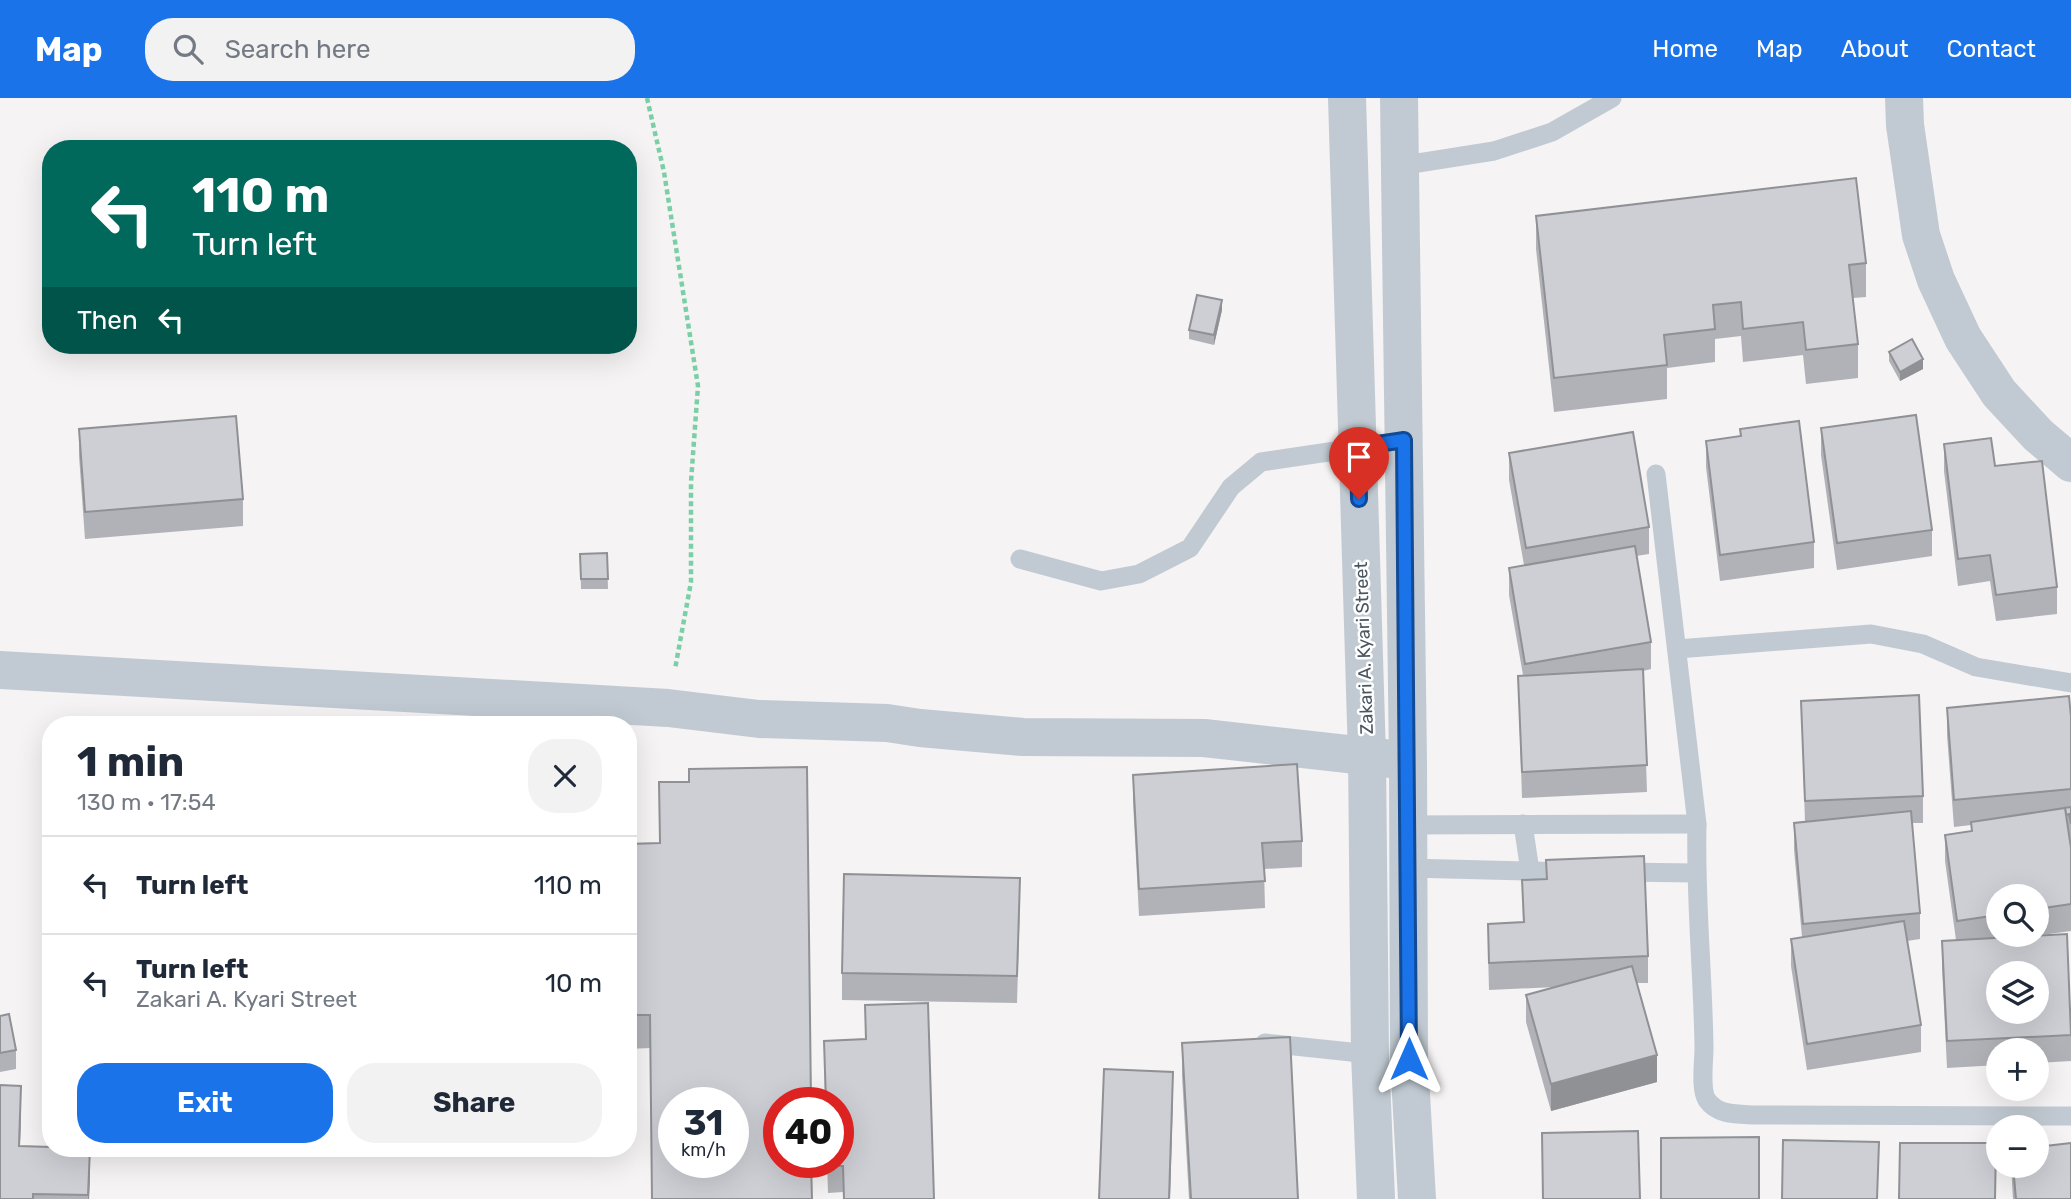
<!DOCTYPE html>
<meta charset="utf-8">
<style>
:root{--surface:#fff;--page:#f2f2f3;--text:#1f2937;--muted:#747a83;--line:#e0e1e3;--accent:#1a73e8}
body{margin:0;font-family:Rubik,sans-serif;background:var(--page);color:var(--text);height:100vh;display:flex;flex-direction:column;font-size:26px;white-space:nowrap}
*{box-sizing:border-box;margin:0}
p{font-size:23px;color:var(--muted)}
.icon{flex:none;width:38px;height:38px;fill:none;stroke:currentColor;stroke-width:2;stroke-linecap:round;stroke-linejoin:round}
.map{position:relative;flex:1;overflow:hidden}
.sheet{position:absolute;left:42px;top:618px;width:595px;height:441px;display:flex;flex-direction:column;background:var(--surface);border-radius:28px;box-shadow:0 7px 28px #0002}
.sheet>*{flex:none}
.hud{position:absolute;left:42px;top:42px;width:595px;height:214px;border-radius:28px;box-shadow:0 7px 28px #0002;background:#00695c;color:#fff;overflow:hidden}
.tools{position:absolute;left:1986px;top:786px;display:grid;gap:14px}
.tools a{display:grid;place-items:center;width:63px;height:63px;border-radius:50%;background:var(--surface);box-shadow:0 7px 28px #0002;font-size:35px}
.speed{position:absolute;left:658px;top:989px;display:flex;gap:14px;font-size:35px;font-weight:700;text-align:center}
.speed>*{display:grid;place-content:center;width:91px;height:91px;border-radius:50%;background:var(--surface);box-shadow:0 7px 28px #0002;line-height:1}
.speed small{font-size:18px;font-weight:400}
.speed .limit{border:10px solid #d22;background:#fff;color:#111}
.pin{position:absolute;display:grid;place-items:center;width:60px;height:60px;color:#fff;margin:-72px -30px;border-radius:50% 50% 50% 0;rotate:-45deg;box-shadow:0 0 7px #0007}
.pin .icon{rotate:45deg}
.me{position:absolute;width:77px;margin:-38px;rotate:0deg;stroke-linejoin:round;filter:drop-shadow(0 0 5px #0008)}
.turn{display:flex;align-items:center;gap:24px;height:147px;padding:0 35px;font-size:32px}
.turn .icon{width:91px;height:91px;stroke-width:2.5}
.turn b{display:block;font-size:49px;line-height:60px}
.then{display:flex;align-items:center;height:66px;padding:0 35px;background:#0003;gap:14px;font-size:26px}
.round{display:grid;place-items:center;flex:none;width:74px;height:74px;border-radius:28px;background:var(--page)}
.summary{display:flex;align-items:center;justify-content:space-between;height:119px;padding:0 35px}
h1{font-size:42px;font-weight:700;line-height:52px}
.cta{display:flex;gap:14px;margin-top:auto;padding:14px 35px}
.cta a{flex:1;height:80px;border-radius:28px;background:var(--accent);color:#fff;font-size:28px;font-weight:700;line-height:80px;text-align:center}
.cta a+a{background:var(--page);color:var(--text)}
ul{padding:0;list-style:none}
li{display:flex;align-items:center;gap:21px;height:98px;padding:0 35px;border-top:2px solid var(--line)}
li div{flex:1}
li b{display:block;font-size:26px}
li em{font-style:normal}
header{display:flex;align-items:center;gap:42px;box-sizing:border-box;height:98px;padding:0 35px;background:var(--accent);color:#fff}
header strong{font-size:33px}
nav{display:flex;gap:38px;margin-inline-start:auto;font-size:24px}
.search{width:490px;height:63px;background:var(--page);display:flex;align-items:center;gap:18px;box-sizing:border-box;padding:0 24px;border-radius:28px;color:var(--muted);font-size:26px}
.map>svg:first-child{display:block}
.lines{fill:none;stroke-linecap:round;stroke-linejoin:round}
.path{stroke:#7ad0a6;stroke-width:4.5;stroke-dasharray:5 3.5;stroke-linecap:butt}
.service{stroke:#c1cad2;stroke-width:19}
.minor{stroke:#c1cad2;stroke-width:38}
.tertiary{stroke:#c1cad2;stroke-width:38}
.wall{fill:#b0b2b7;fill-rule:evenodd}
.shaded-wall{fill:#909195}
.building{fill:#cdcfd5;stroke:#909195;stroke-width:2;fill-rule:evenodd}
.route-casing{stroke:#114b97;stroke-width:18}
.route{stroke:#1a73e8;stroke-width:12}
.labels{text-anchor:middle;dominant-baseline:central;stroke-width:5;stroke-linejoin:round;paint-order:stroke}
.street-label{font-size:18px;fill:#4a5661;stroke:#fff}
</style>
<header>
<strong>Map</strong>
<div class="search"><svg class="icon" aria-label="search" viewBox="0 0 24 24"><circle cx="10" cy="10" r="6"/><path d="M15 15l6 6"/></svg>Search here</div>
<nav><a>Home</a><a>Map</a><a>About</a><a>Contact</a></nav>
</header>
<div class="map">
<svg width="2071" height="1101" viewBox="0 0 2071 1101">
<rect width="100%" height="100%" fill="#f5f3f3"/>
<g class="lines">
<!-- path -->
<path class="path" d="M647 0 664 74 698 288 691 384V484L675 571"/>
<!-- service -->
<g class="service">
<path d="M1399 68 1494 53 1552 34 1612 0"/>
<path d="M1656 376 1697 726C1695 800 1703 875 1704 950 1704 963 1700 992 1707 1002 1718 1018 1739 1016 1756 1017L2071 1018"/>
<path d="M1020 461 1101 483 1139 476 1190 450 1231 389 1261 364 1403 343"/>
<path d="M1677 551 1871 536 1923 546 1976 569 2071 585"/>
<path d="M1523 726 1530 773"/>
<path d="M1408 727 1697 726"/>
<path d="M1408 770 1572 774"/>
<path d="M1619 774 1696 775"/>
<path d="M1265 945 1370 956"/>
</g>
<!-- minor -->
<g class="minor">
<path d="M1904 0 1905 27 1921 137 1936 182 1963 240 1999 295 2038 337 2071 365"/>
<path d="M0 572 668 610 759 621 887 625 920 630 1023 639 1204 640 1401 662"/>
</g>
<!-- tertiary -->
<g class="tertiary">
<path d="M1347 0 1367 658 1370 956 1376 1101"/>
<path d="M1399 0 1408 663 1409 961 1417 1101"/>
</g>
</g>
<!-- wall -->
<g class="wall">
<path d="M1536 118 1866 165V199L1853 200 1858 246V280L1806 286 1803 257 1743 264 1741 238 1715 241V264L1667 270V301L1554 314 1536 151Z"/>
<path d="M1222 212 1214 247 1189 241V232Z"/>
<path d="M1889 254 1923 271 1900 283 1889 263Z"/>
<path d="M1821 330 1932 432V458L1837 472 1821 357Z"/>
<path d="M79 331 243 401V428L85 441 79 358Z"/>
<path d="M1740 331 1814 444V470L1720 483 1706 369V343L1740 339Z"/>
<path d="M1944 346 1995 368 2057 489V516L1996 523 1990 483 1958 488 1944 373Z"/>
<path d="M1509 355 1649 429V456L1636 458 1651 544V571L1643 573 1647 694 1522 700 1518 578 1523 577 1509 497V470L1524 467 1509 382Z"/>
<path d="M607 455 608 491H581L580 456Z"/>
<path d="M1801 603 1923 698V725H1912L1920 815V841L1907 843 1921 927V954L1807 972 1791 868V841L1802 839 1794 752V725L1805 724Z"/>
<path d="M1947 610 2071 619V745L2069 735 2071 750V833L2041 837 2071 920V963L2037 965V952H1998V967L1947 970 1942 869V843L1956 842 1945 763V737L1971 733V727L1954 729 1947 637ZM1998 798H2037V836H1998Z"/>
<path d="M807 669 650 950 628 951V746L660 745 689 684Z"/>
<path d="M1133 677 1302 743V769L1264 771 1265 810 1139 818 1133 703Z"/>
<path d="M1546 762 1648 858V885H1637L1657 984 1551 1013 1526 924V897L1556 889 1489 892 1488 852V826L1523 824 1522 782 1546 781Z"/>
<path d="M1020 806 1017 905 842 902V875Z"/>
<path d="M865 907 934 1101H843V1094L828 1095 827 1064H838V1004H825L824 943 865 941Z"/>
<path d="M0 918 16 952V971L0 974Z"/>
<path d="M1182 945 1298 1101H1189L1182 978Z"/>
<path d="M21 1014 20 1048 90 1076 89 1101H0Z"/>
<rect x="492" y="1050" width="67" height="5"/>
<path d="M2011 1068H2037L2071 1101H2013Z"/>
</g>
<!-- shaded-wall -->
<g class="shaded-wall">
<path d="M1222 202V212L1214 247V237Z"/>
<path d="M1923 261V271L1900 283V274Z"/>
<path d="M1657 957V984L1551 1013V986Z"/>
<path d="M1173 974V1000L1170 1101H1169Z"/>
<path d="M21 988V1014L19 1074V1048Z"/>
<path d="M90 1050V1076L89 1101H88Z"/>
</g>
<!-- building -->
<g class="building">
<path d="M1856 80 1866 165 1849 167 1858 246 1806 252 1803 224 1743 231 1741 204 1713 207 1715 231 1664 237 1667 267 1554 280 1536 118Z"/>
<path d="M1197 197 1222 202 1214 237 1189 232Z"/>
<path d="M1912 241 1923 261 1900 274 1889 254Z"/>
<path d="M1916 317 1932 432 1837 445 1821 330Z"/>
<path d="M236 318 243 401 85 414 79 331Z"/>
<path d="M1799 323 1814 444 1720 457 1706 343 1741 338 1740 331Z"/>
<path d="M1633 334 1649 429 1526 450 1509 355Z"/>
<path d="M1991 340 1995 368 2042 363 2057 489 1996 497 1990 457 1958 461 1944 346Z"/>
<path d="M1635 448 1651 544 1525 566 1509 470Z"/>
<path d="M607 455 608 481H581L580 456Z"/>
<path d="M1643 571 1647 667 1522 674 1518 578Z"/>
<path d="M1919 597 1923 698 1805 703 1801 603Z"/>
<path d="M2069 598 2071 619V691L1954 702 1947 610Z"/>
<path d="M1297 666 1302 743 1262 745 1265 783 1139 791 1133 677Z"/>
<path d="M807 669 811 1004H779V1064H811L812 1101H652L650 917H628V746L660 745 659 684H689V671ZM674 1004H733V1064H674Z"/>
<path d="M2071 709V726L2069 716 2066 717 2065 710H2064Z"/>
<path d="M2065 710 2071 750V806L2037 811V798H1998V817L1957 823 1945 737 1972 733 1971 724Z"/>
<path d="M1911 713 1920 815 1803 826 1794 725Z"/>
<path d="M1644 758 1648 858 1489 865 1488 826 1524 824 1522 782 1547 781 1546 762Z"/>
<path d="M844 776 1020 780 1017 878 842 875Z"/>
<path d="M1904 823 1921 927 1807 946 1791 841Z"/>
<path d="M2067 836 2071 937 1947 943 1942 843ZM1998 875H2037V914H1998Z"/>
<path d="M1632 868 1657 957 1551 986 1526 897Z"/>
<path d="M928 905 934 1101H844L843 1068H828V1064H838V1004H826L824 943 866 941 865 907Z"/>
<path d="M9 916 16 952 0 955V918Z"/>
<path d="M1290 939 1298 1101H1191L1182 945Z"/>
<path d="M1104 971 1173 974 1169 1101H1099Z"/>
<path d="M0 987 21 988 19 1048 51 1049V1050H90L88 1097 33 1096V1101H0Z"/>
<path d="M1638 1033 1640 1101H1543L1542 1035Z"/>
<path d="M1759 1039V1101H1661V1040Z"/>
<path d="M1783 1042 1879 1044 1877 1101H1782Z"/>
<path d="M1900 1045H1996L1995 1101H1899Z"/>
<path d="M2071 1045V1101H2016L2013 1068H2037V1049Z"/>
</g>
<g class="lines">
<defs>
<path id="route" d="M1359 401 1358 349 1404 342 1409 961"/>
</defs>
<!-- route casing -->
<use href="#route" class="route-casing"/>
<!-- route -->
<use href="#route" class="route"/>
</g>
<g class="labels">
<!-- street labels -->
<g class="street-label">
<text transform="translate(1364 550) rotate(-92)">Zakari A. Kyari Street</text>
</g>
</g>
</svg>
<div class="tools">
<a><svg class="icon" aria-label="search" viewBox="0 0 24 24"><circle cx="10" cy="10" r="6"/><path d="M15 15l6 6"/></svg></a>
<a><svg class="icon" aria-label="layers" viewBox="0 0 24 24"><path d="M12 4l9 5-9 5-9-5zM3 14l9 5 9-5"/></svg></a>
<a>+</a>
<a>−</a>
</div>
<div class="speed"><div>31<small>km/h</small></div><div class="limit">40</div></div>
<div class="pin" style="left:1359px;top:401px;background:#d93025"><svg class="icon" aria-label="arrive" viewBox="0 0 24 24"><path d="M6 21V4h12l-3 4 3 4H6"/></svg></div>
<svg class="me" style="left:1409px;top:961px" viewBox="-20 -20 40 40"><path d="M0-17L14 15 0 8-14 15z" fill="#1a73e8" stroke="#fff" stroke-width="4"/></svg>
<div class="hud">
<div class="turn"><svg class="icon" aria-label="left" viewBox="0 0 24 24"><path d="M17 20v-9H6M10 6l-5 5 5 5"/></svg><div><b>110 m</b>Turn left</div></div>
<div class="then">Then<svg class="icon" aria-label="left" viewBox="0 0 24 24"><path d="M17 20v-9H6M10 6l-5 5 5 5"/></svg></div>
</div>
<section class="sheet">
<div class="summary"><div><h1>1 min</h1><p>130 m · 17:54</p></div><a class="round"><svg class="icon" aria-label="close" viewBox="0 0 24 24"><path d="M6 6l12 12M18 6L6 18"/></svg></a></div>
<ul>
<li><svg class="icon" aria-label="left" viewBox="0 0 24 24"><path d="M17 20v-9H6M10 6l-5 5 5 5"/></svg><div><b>Turn left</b></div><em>110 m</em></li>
<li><svg class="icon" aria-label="left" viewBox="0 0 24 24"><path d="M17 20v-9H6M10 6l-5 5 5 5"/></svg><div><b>Turn left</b><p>Zakari A. Kyari Street</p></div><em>10 m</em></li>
</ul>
<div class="cta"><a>Exit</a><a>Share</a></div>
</section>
</div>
